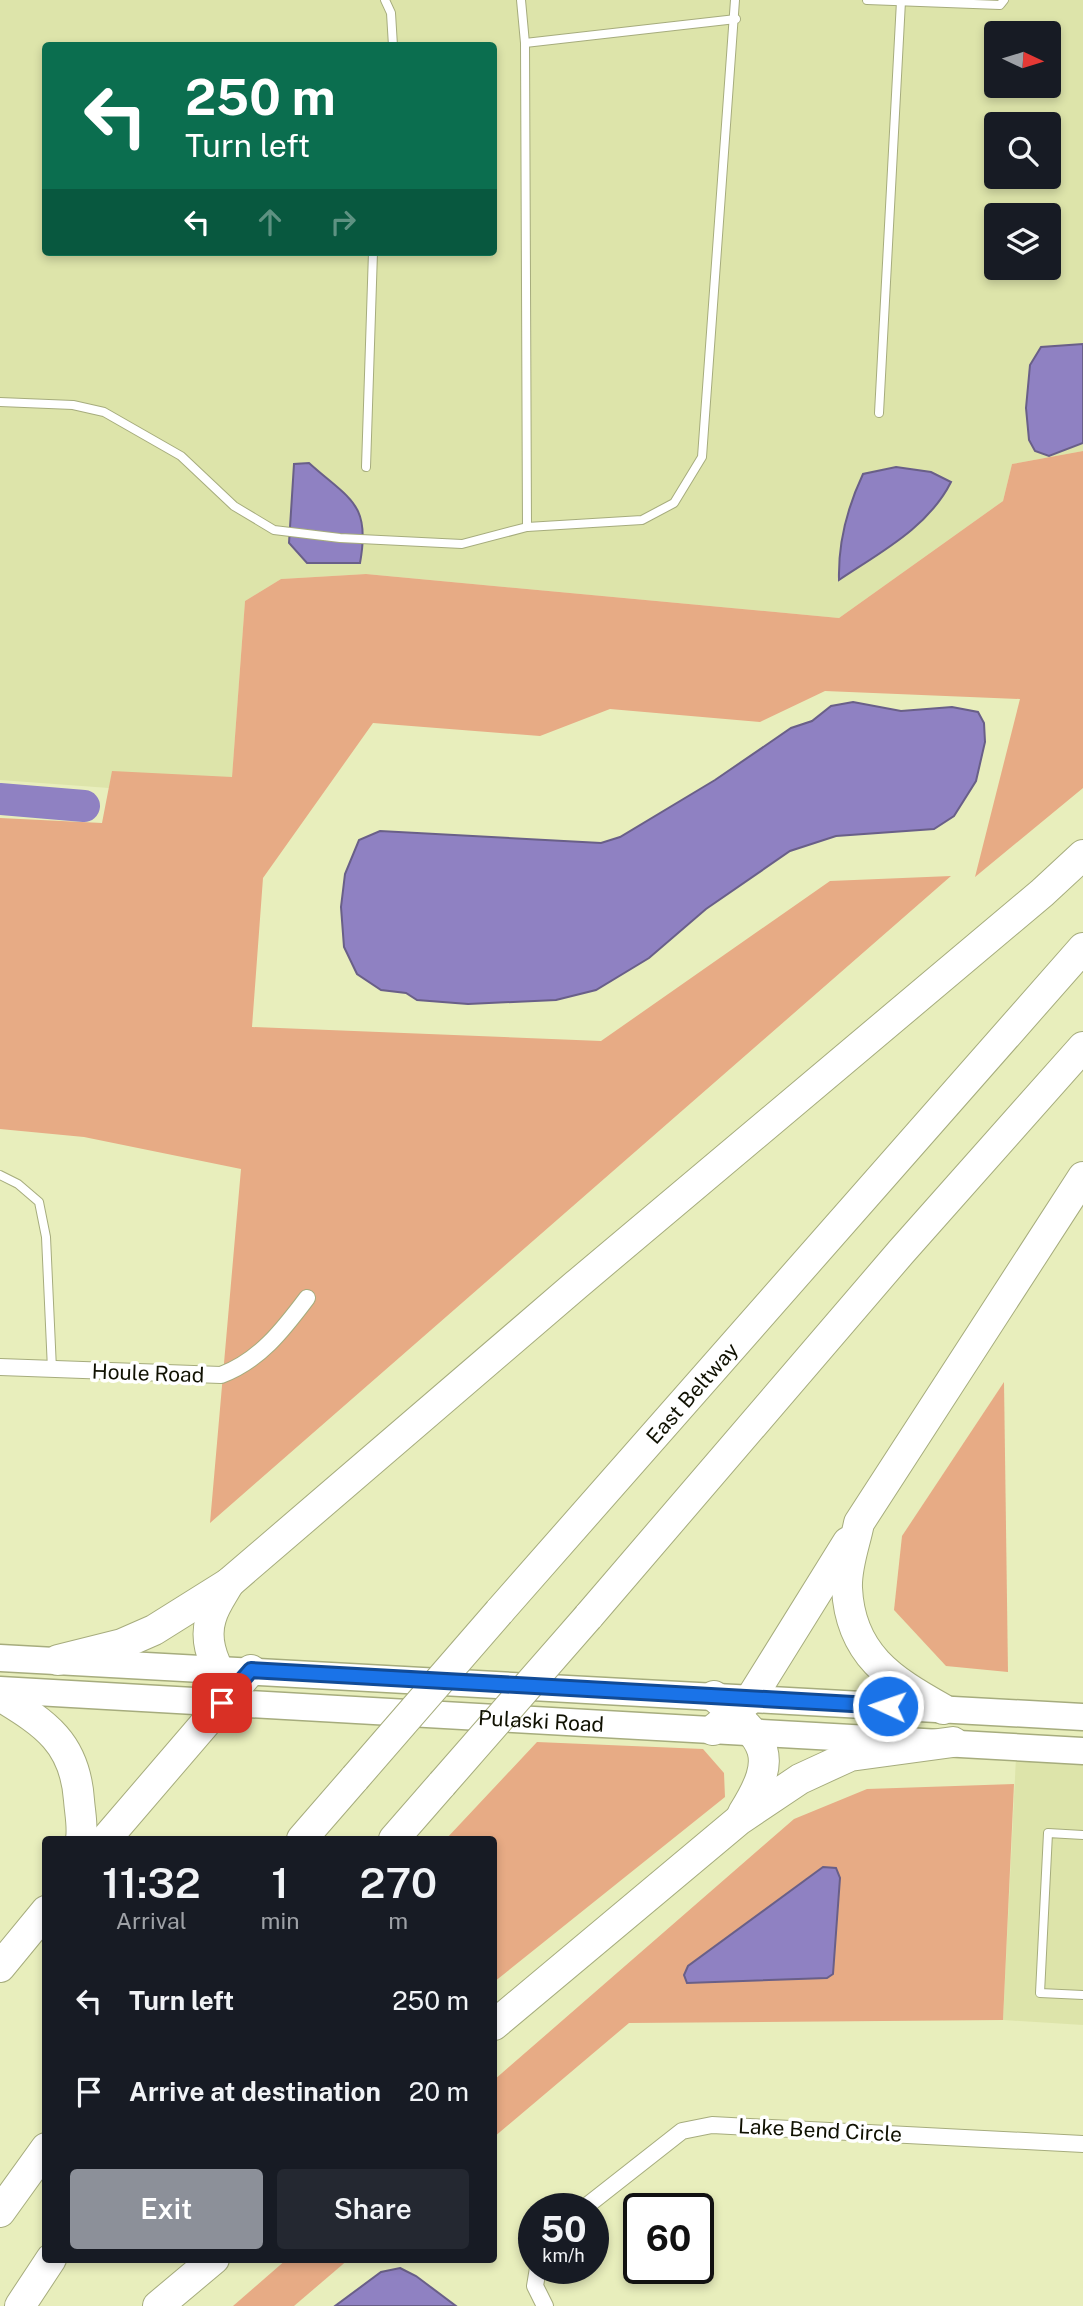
<!DOCTYPE html>
<style>
:root{--surface:#171b24;--page:#242831;--text:#f1f3f6;--muted:#9ea1a6;--accent:#8c9099}
body{margin:0;font-family:"Public Sans",sans-serif;background:var(--page);color:var(--text);height:100vh;display:flex;flex-direction:column;font-size:26px;white-space:nowrap}
*{box-sizing:border-box;margin:0}
p{font-size:23px;color:var(--muted)}
.icon{flex:none;width:38px;height:38px;fill:none;stroke:currentColor;stroke-width:2;stroke-linecap:round;stroke-linejoin:round}
.map{position:relative;flex:1;overflow:hidden}
.panel{position:absolute;left:42px;top:1836px;width:455px;height:427px;display:flex;flex-direction:column;background:var(--surface);border-radius:7px;box-shadow:0 4px 10px #0003}
.panel>*{flex:none}
.hud{position:absolute;left:42px;top:42px;width:455px;height:214px;border-radius:7px;box-shadow:0 4px 10px #0003;background:#0b6e4f;color:#fff;overflow:hidden}
.needle{width:46px;rotate:94deg}
.fabs{position:absolute;left:984px;top:21px;display:grid;gap:14px}
.fabs a{display:grid;place-items:center;width:77px;height:77px;border-radius:7px;background:var(--surface);box-shadow:0 4px 10px #0003;font-size:35px}
.speed{position:absolute;left:518px;top:2193px;display:flex;gap:14px;font-size:35px;font-weight:700;text-align:center}
.speed>*{display:grid;place-content:center;width:91px;height:91px;border-radius:50%;background:var(--surface);box-shadow:0 4px 10px #0003;line-height:1}
.speed small{font-size:18px;font-weight:400}
.speed .limit{border:4px solid #111;border-radius:10px;background:#fff;color:#111}
.pin{position:absolute;display:grid;place-items:center;width:60px;height:60px;color:#fff;margin:-30px;border-radius:14px;box-shadow:0 4px 10px #0006}
.me{position:absolute;width:77px;margin:-38px;rotate:273deg;stroke-linejoin:round;filter:drop-shadow(0 0 5px #0008)}
.turn{display:flex;align-items:center;gap:24px;height:147px;padding:0 28px;font-size:32px}
.turn .icon{width:91px;height:91px;stroke-width:2.5}
.turn b{display:block;font-size:49px;line-height:60px}
.lanes{display:flex;align-items:center;height:66px;padding:0 28px;background:#0003;justify-content:center;gap:35px;direction:ltr}
.lanes .off{opacity:.35}
.eta{display:flex;justify-content:space-evenly;align-items:center;height:119px;text-align:center}
.eta b{font-size:42px;font-weight:600;line-height:49px}
.action{display:flex;gap:14px;margin-top:auto;padding:14px 28px}
.action a{flex:1;height:80px;border-radius:7px;background:var(--accent);color:#fff;font-size:28px;font-weight:600;line-height:80px;text-align:center}
.action a+a{background:var(--page);color:var(--text)}
ul{padding:0;list-style:none}
li{display:flex;align-items:center;gap:21px;height:91px;padding:0 28px}
li div{flex:1}
li b{display:block;font-size:26px}
li em{font-style:normal}
.map>svg:first-child{display:block}
.built{fill:#dde4aa;fill-rule:evenodd}
.green{fill:#e7ab85}
.water{fill:#8f81c2;stroke:#695f88;stroke-width:2}
.lines{fill:none;stroke-linecap:round;stroke-linejoin:round}
.river{stroke:#8f81c2;stroke-width:32}
.service-casing{stroke:#a6ac7d;stroke-width:10}
.minor-casing{stroke:#a6ac7d;stroke-width:18}
.primary-casing{stroke:#a6ac7d;stroke-width:29}
.motorway-casing{stroke:#a6ac7d;stroke-width:32}
.service{stroke:#fff;stroke-width:8}
.minor{stroke:#fff;stroke-width:16}
.primary{stroke:#fff;stroke-width:26}
.motorway{stroke:#fff;stroke-width:30}
.motorway-bridge-casing{stroke:#a6ac7d;stroke-width:32;stroke-linecap:butt}
.motorway-bridge{stroke:#fff;stroke-width:30}
.route-casing{stroke:#114b97;stroke-width:18}
.route{stroke:#1a73e8;stroke-width:12}
.labels{text-anchor:middle;dominant-baseline:central;stroke-width:7;stroke-linejoin:round;paint-order:stroke}
.street-label{font-size:21px;fill:#101102;stroke:#fff}
</style>
<div class="map">
<svg width="1083" height="2306" viewBox="0 0 1083 2306">
<rect width="100%" height="100%" fill="#e8eebc"/>
<!-- built -->
<g class="built">
<path d="M0 0H1083V451L1012 464 1003 501 839 618 366 574 281 579 245 601 232 778 113 772 109 788 0 780ZM996 33H1048V86H996ZM46 46H494V252H46ZM996 124H1048V177H996ZM996 215H1048V268H996Z"/>
<path d="M1016 1757 1083 1761V2025L1003 2020Z"/>
</g>
<!-- green -->
<g class="green">
<path d="M1083 451V788L975 877 1020 699 825 691 760 722 610 709 540 736 373 723 263 878 252 1027 601 1041 830 881 951 876 210 1523 241 1169 84 1137 0 1129V818L102 823 112 771 232 777 245 601 281 579 366 574 839 618 1003 501 1012 464Z"/>
<path d="M1004 1382 1008 1672 946 1666 894 1610 902 1536Z"/>
<path d="M537 1742 703 1749 724 1773 725 1797 494 1982V1839H446Z"/>
<path d="M1014 1784 1003 2020 629 2023 494 2137V2080L794 1819 867 1789Z"/>
<path d="M287 2259H349L294 2306H233Z"/>
</g>
<!-- water -->
<g class="water">
<path d="M1083 344V443L1049 456 1035 451 1029 440 1026 408 1030 365 1041 347Z"/>
<path d="M309 463C350 500 371 503 360 563H307L289 543 294 464Z"/>
<path d="M896 467 931 472 951 482C928 528 879 553 839 580 838 542 847 508 863 474Z"/>
<path d="M853 702 901 711 952 707 978 712 984 723 985 742 976 781 954 816 934 829 836 836 790 851 706 909 649 958 596 990 556 1000 468 1004 417 1000 406 993 381 990 357 974 344 947 341 907 345 874 359 840 380 831 601 843 620 837 715 780 791 728 812 721 831 706Z"/>
<path d="M823 1867 836 1868 840 1878 833 1974 827 1978 687 1983 684 1975 688 1966Z"/>
<path d="M400 2268 416 2276 456 2306H335L381 2272Z"/>
</g>
<g class="lines">
<!-- river -->
<path class="river" d="M0 799 84 806"/>
<defs>
<g id="service">
<path d="M385 0 391 13 393 46"/>
<path d="M521 0 525 43 527 527"/>
<path d="M867 0 1000 5 1004 0"/>
<path d="M525 43 736 19"/>
<path d="M0 402 73 405 104 412 181 456 234 506 274 530 340 538 462 544 527 527 642 520 674 503 702 457 735 0"/>
<path d="M879 413 901 1"/>
<path d="M366 467 373 252"/>
<path d="M0 1175 18 1184 39 1202 46 1237 52 1369"/>
<path d="M1083 1835 1048 1833 1040 1993 1083 1995"/>
</g>
<g id="minor">
<path d="M0 1367 221 1375C259 1361 283 1330 307 1298"/>
<path d="M584 2208 682 2131 712 2125 1083 2144"/>
<path d="M538 2268 535 2286 545 2306"/>
</g>
<g id="primary">
<path d="M0 1658 1083 1717"/>
<path id="s1" d="M0 1690 1083 1751"/>
</g>
<g id="motorway">
<path d="M229 1583C223 1594 214 1606 211 1618 201 1649 223 1680 240 1704"/>
<path id="s2" d="M499 1612 1083 948"/>
<path d="M588 1617 901 1252 1083 1047"/>
<path d="M58 1660 122 1644 154 1630 229 1583 576 1285 1042 893 1083 855"/>
<path d="M0 1696C46 1724 75 1743 79 1800 80 1813 83 1827 81 1839"/>
<path d="M714 1696C763 1740 782 1751 743 1813"/>
<path d="M943 1709C891 1680 850 1654 847 1588 846 1566 855 1544 859 1523L1083 1177"/>
<path d="M713 1730 751 1698 848 1542"/>
<path d="M106 1839 251 1670"/>
<path d="M302 1839 355 1778"/>
<path d="M394 1839 442 1784"/>
<path d="M0 1967 46 1911"/>
<path d="M494 2025 739 1820 800 1779 850 1756 953 1742"/>
<path d="M0 2212 46 2148"/>
<path d="M20 2306 51 2259"/>
<path d="M158 2306 214 2259"/>
</g>
</defs>
<!-- service casing -->
<use href="#service" class="service-casing"/>
<!-- minor casing -->
<use href="#minor" class="minor-casing"/>
<!-- primary casing -->
<use href="#primary" class="primary-casing"/>
<!-- motorway casing -->
<use href="#motorway" class="motorway-casing"/>
<!-- service -->
<use href="#service" class="service"/>
<!-- minor -->
<use href="#minor" class="minor"/>
<!-- primary -->
<use href="#primary" class="primary"/>
<!-- motorway -->
<use href="#motorway" class="motorway"/>
<defs>
<g id="motorway-bridge">
<path d="M355 1778 499 1612"/>
<path d="M442 1784 588 1617"/>
</g>
</defs>
<!-- motorway-bridge casing -->
<use href="#motorway-bridge" class="motorway-bridge-casing"/>
<!-- motorway-bridge -->
<use href="#motorway-bridge" class="motorway-bridge"/>
</g>
<g class="lines">
<defs>
<path id="route" d="M222 1703 251 1670 888 1706"/>
</defs>
<!-- route casing -->
<use href="#route" class="route-casing"/>
<!-- route -->
<use href="#route" class="route"/>
</g>
<g class="labels">
<!-- street labels -->
<g class="street-label">
<text transform="translate(148 1373) rotate(2)">Houle Road</text>
<text stroke="none"><textPath href="#s2" startOffset="292">East Beltway</textPath></text>
<text stroke="none"><textPath href="#s1" startOffset="542">Pulaski Road</textPath></text>
<text transform="translate(820 2130) rotate(3)">Lake Bend Circle</text>
</g>
</g>
</svg>
<div class="fabs">
<a><svg class="needle" viewBox="-14 -14 28 28"><path d="M0-13l5 13h-10z" fill="#e53935"/><path d="M0 13l5-13h-10z" fill="#9ea1a6"/></svg></a>
<a><svg class="icon" aria-label="search" viewBox="0 0 24 24"><circle cx="10" cy="10" r="6"/><path d="M15 15l6 6"/></svg></a>
<a><svg class="icon" aria-label="layers" viewBox="0 0 24 24"><path d="M12 4l9 5-9 5-9-5zM3 14l9 5 9-5"/></svg></a>
</div>
<div class="speed"><div>50<small>km/h</small></div><div class="limit">60</div></div>
<div class="pin" style="left:222px;top:1703px;background:#d93025"><svg class="icon" aria-label="arrive" viewBox="0 0 24 24"><path d="M6 21V4h12l-3 4 3 4H6"/></svg></div>
<svg class="me" style="left:888px;top:1706px" viewBox="-20 -20 40 40"><circle r="17" fill="#1a73e8" stroke="#fff" stroke-width="3"/><path d="M0-11L8 9 0 5-8 9z" fill="#fff"/></svg>
<div class="hud">
<div class="turn"><svg class="icon" aria-label="left" viewBox="0 0 24 24"><path d="M17 20v-9H6M10 6l-5 5 5 5"/></svg><div><b>250 m</b>Turn left</div></div>
<div class="lanes"><svg class="icon" aria-label="left" viewBox="0 0 24 24"><path d="M17 20v-9H6M10 6l-5 5 5 5"/></svg><svg class="icon off" aria-label="ahead" viewBox="0 0 24 24"><path d="M12 20V5M6 11l6-6 6 6"/></svg><svg class="icon off" aria-label="right" viewBox="0 0 24 24"><path d="M7 20v-9h11M14 6l5 5-5 5"/></svg></div>
</div>
<section class="panel">
<div class="eta">
<div><b>11:32</b><p>Arrival</p></div>
<div><b>1</b><p>min</p></div>
<div><b>270</b><p>m</p></div>
</div>
<ul>
<li><svg class="icon" aria-label="left" viewBox="0 0 24 24"><path d="M17 20v-9H6M10 6l-5 5 5 5"/></svg><div><b>Turn left</b></div><em>250 m</em></li>
<li><svg class="icon" aria-label="arrive" viewBox="0 0 24 24"><path d="M6 21V4h12l-3 4 3 4H6"/></svg><div><b>Arrive at destination</b></div><em>20 m</em></li>
</ul>
<div class="action"><a>Exit</a><a>Share</a></div>
</section>
</div>
